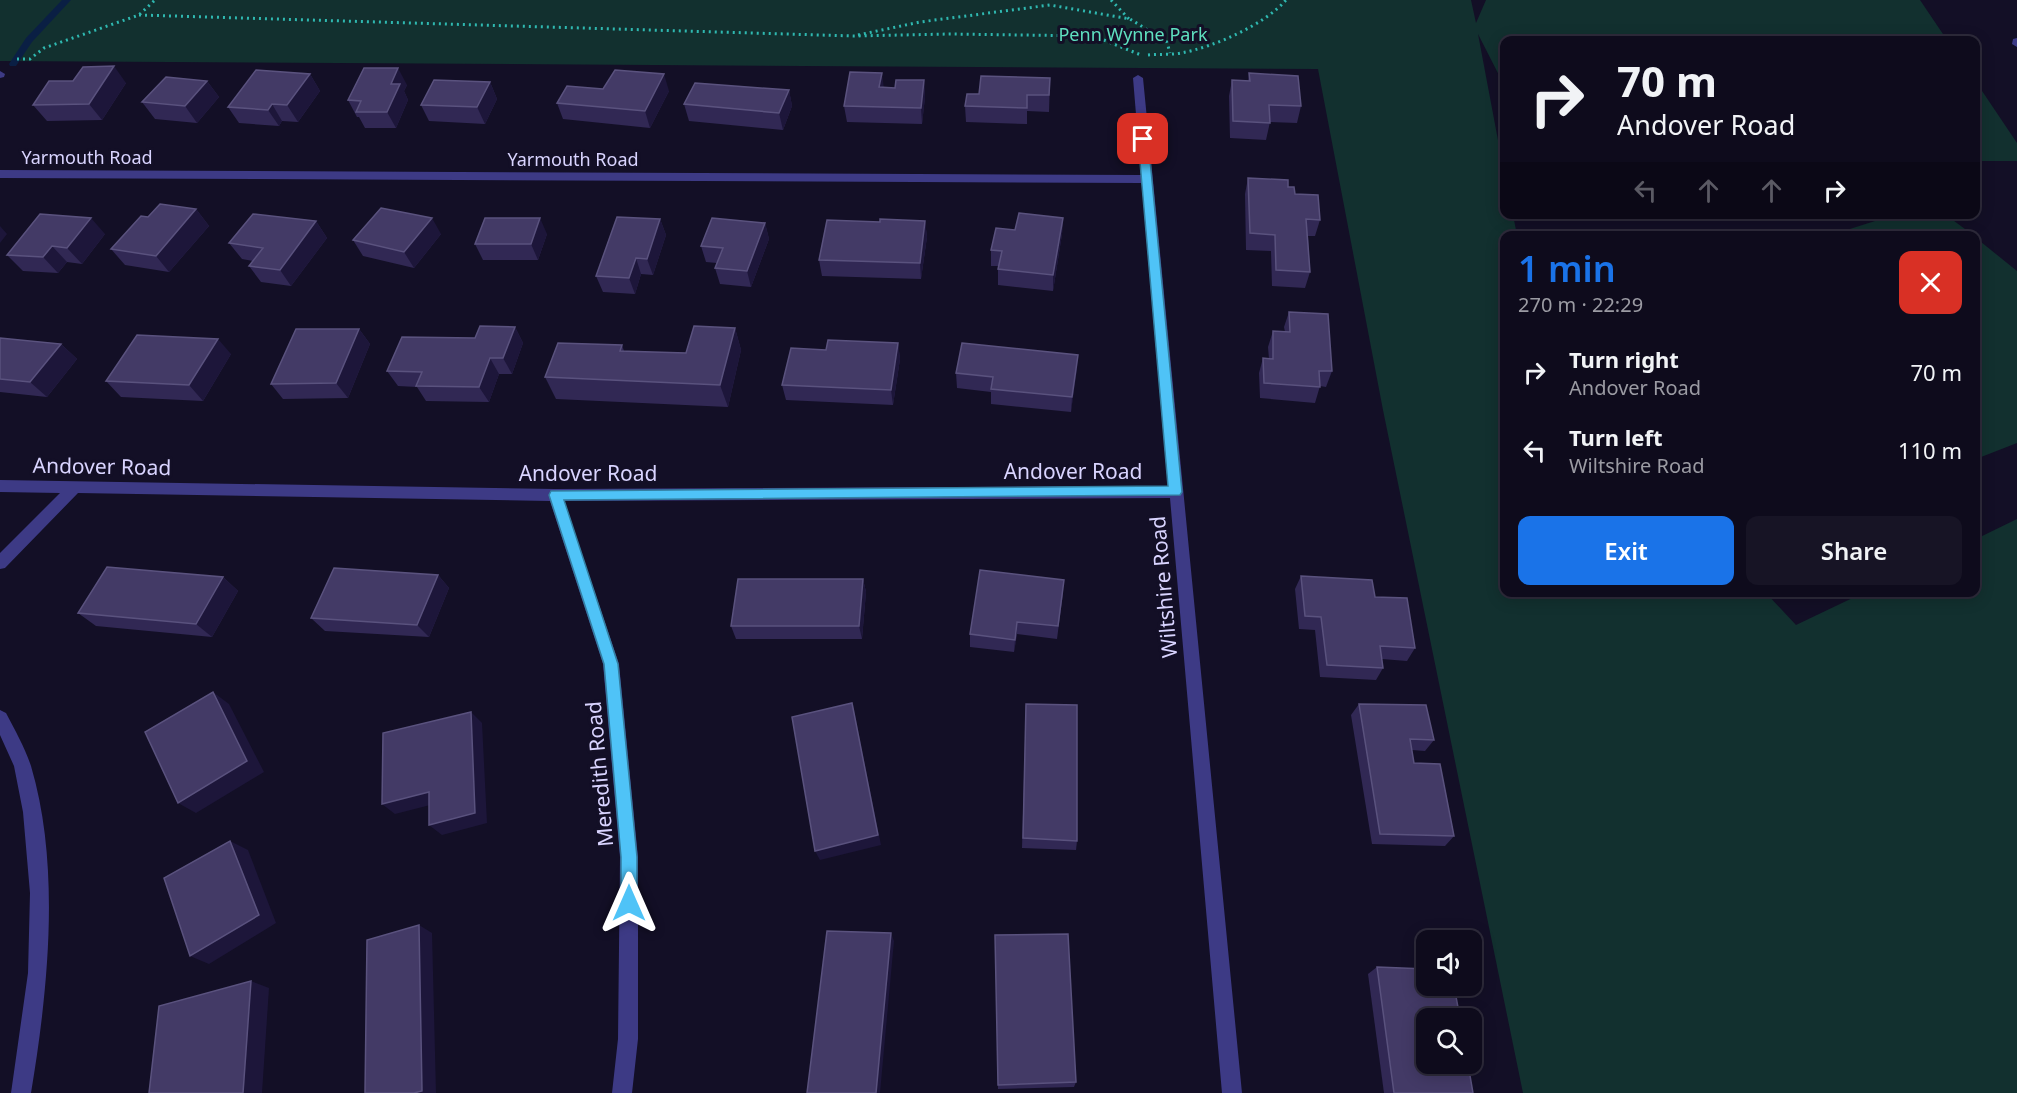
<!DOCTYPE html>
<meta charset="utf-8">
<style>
:root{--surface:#0e0b1c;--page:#171425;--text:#f1f3f6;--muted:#9b9ba3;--line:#2e2b3b;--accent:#1a73e8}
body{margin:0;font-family:"Noto Sans",sans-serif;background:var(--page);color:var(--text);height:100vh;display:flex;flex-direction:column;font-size:22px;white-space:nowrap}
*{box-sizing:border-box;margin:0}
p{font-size:20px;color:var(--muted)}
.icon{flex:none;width:33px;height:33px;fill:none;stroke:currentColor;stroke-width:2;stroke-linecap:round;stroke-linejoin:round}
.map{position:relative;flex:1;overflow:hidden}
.details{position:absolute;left:1500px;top:231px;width:480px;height:366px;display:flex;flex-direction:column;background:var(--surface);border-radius:12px;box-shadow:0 3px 15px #0003,0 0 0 2px var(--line)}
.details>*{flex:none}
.top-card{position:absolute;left:1500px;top:36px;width:480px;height:183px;border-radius:12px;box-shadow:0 3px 15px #0003,0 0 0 2px var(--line);background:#0e0b1c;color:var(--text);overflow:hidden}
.controls{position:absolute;left:1416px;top:930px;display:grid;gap:12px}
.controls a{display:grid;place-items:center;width:66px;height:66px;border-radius:12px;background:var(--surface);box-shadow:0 3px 15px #0003,0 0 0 2px var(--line);font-size:30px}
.pin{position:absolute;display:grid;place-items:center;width:51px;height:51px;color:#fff;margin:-26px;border-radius:12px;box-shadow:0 3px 9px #0006}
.me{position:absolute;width:66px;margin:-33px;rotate:0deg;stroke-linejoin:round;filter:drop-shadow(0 0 4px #0008)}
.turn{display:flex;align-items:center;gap:21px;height:126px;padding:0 18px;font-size:27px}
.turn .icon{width:78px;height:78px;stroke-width:2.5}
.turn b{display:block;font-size:42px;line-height:51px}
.lanes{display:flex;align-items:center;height:57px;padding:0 18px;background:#0003;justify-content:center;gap:30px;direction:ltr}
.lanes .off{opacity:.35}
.round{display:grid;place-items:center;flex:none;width:63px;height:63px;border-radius:12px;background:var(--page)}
.overview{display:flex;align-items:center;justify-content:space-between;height:102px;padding:0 18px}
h1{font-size:36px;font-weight:600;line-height:45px;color:var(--accent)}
.button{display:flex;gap:12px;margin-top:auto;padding:12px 18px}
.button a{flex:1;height:69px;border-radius:12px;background:var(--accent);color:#fff;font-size:24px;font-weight:600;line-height:69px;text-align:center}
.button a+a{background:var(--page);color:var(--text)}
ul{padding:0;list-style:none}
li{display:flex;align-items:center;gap:18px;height:78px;padding:0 18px}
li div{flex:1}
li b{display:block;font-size:22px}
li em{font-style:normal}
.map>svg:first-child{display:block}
.green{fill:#12302f}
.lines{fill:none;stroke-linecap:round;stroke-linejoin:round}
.stream{fill:#0a1f44;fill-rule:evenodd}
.path{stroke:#2fb8b0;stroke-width:3;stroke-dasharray:2 4;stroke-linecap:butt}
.minor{fill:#3d3a85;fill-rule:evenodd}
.wall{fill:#312854}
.shaded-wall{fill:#1d163a}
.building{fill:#433a66;stroke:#5a527e;stroke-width:1.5}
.route{fill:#4fc3f7;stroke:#337fa1;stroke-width:1.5}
.labels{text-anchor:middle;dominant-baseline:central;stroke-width:6;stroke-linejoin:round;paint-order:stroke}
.far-park-label{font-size:18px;fill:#5fe0c0;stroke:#130f26}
.far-street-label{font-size:18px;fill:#d9d4ff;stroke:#130f26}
.street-label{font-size:21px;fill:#d9d4ff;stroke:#130f26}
</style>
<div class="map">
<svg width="2017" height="1093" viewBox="0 0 2017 1093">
<rect width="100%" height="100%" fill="#130f26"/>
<!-- green -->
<g class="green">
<path d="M0 0H1471L1476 23 1486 0H1920L1947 40H1504V85L1478 34 1504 172V214L1513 215 1517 235 1504 236V592L1766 593 1796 625 1863 593 1976 592V539L2017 519V1093H1523L1383 410 1318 69 0 61Z"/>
<path d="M1976 82 2017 143V161H1976Z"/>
<path d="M1897 214 1946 215 1973 235H1831Z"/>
<path d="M1976 238 2017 271V443L1976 459Z"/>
</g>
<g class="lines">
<!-- stream -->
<path class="stream" d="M62 0H71L32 42 16 66H10L9 64 26 38Z"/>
<!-- path -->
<g class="path">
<path d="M1111 0 1129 19"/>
<path d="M139 15 854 36 950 34 1094 36 1141 55"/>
<path d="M858 35 920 22 1050 5 1130 19 1167 42 1170 53"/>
<path d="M1148 55C1159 54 1170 55 1181 53 1214 47 1264 25 1286 0"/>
<path d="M17 59H30L44 48 139 15 155 0"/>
</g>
<!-- minor -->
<g class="minor">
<path d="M2017 38V47L2012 44 2013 39Z"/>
<path d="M0 71 5 74 4 77 0 78Z"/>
<path d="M1138 75 1143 78 1242 1093H1222L1170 498 564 501 619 664 638 857V1039L632 1093H612L618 1039 620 857 603 664 550 501 78 493 5 568 0 569V553L60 493 0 492V480L555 489 1169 486 1142 183 0 178V170L1141 175 1133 78Z"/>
<path d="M0 710 6 713C15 730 25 748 31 766 61 867 48 991 31 1093H11L28 973 30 893 23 812 14 766 0 735Z"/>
</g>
</g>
<!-- wall -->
<g class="wall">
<path d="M1249 73 1301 106 1297 123 1270 122 1266 140 1230 138 1229 96 1232 80 1248 81Z"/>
<path d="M310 74 320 91 298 122 282 121 279 126 239 123 228 107Z"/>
<path d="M1050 78 1049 112 1027 111V124L966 122 965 106 979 94Z"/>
<path d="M924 80 925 97 922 124 847 122 844 106 883 87 895 88Z"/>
<path d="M73 81 126 83 102 120 47 121 33 105Z"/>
<path d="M207 81 219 97 197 123 155 119 142 102Z"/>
<path d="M490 82 497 99 485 124 429 121 421 105Z"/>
<path d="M407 85 404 91 408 100 396 128H365L359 117H357L348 100Z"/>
<path d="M603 89 669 91 650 128 563 119 557 103Z"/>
<path d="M789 90 792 106 783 130 689 121 684 104Z"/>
<path d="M1248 178 1288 187 1320 220 1315 236H1308L1310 272 1305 288 1272 286 1271 251 1246 250 1245 194Z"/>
<path d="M196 209 209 226 169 272 125 265 111 249 148 217Z"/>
<path d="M1063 218 1062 234 1053 291 998 285V266H991V250L1015 230Z"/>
<path d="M660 219 666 235 653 275 641 274 635 294 603 292 596 276Z"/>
<path d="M316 221 327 238 291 286 261 282 249 266 253 261 242 259 229 243Z"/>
<path d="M925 221 927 237 921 279 822 276 819 260 880 222Z"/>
<path d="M765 223 769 239 751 287 720 284 715 268 717 263 706 262 701 246Z"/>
<path d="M105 234 82 264 67 262 58 273 23 271 7 255Z"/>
<path d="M441 234 414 268 363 256 353 240Z"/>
<path d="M547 234 538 260H483L475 244Z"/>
<path d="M1289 312 1332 371 1326 387 1320 386 1315 403 1260 398 1259 373 1263 358 1269 359 1268 347 1273 331 1285 332 1284 327Z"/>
<path d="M515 327 523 343 512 374H499L489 402 426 401 417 387 398 386 387 371 475 338Z"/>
<path d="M735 328 741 350 728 407 556 399 545 377 622 345 624 351 686 353Z"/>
<path d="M359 329 370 344 348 398 283 399 271 384Z"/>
<path d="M0 338 61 344 77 359 47 397 0 392Z"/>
<path d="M898 343 900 359 893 405 786 400 782 385 826 350Z"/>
<path d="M231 354 203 401 121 397 106 381Z"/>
<path d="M1078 355 1071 412 991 404V392L957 388 956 373Z"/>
<path d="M438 575 449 588 429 637 325 631 311 618Z"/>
<path d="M1301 576 1375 597 1415 648 1407 661 1382 659 1383 668 1376 680 1320 677 1315 630 1299 629 1295 589Z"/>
<path d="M223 577 238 591 212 637 96 626 78 613Z"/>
<path d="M863 579 866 592 862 639H736L731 626Z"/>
<path d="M1063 593 1057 639 1017 634 1014 652 970 647V634Z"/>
<path d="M1026 704 1077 841 1076 850 1022 848Z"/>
<path d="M1359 704 1434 740 1425 751 1412 750 1414 763 1454 836 1445 846 1372 844 1351 715Z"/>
<path d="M1377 967 1473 1093H1384L1368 974Z"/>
<path d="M1076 1082 1074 1087 998 1089V1085Z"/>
</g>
<!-- shaded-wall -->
<g class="shaded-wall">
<path d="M114 66 126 83 102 120 89 104Z"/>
<path d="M398 68 407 85 404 91 408 100 396 128 387 112 391 84Z"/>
<path d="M882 73 884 89 879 87Z"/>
<path d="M310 74 320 91 298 122 287 105Z"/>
<path d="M664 74 669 91 650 128 645 111Z"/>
<path d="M924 80 925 97 922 124 921 108Z"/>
<path d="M207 81 219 97 197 123 185 106Z"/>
<path d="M490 82 497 99 485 124 477 107Z"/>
<path d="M789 90 792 106 783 130 779 113Z"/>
<path d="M272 104 282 121 279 126 268 110Z"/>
<path d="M196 209 209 226 169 272 156 256Z"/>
<path d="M91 218 105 234 82 264 67 248Z"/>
<path d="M432 218 441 234 414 268 404 252Z"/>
<path d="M540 218 547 234 538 260 531 244Z"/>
<path d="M1063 218 1062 234 1053 291V275Z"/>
<path d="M660 219 666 235 653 275 647 259Z"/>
<path d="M316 221 327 238 291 286 280 270Z"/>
<path d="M925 221 927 237 921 279 920 263Z"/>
<path d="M765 223 769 239 751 287 747 271Z"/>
<path d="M0 226 7 234 0 243Z"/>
<path d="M52 246 67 262 58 273 43 257Z"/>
<path d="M636 258 641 274 635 294 629 278Z"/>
<path d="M515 327 523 343 512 374 503 358Z"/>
<path d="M735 328 741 350 728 407 720 385Z"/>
<path d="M359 329 370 344 348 398 336 383Z"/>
<path d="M218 339 231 354 203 401 189 385Z"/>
<path d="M898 343 900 359 893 405 891 390Z"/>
<path d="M61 344 77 359 47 397 30 382Z"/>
<path d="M1078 355 1077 370 1071 412 1072 397Z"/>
<path d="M490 358 499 374 489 402 479 387Z"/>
<path d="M438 575 449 588 429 637 417 625Z"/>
<path d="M223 577 238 591 212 637 196 624Z"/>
<path d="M863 579 866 592 862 639 859 626Z"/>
<path d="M1017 622V634L1014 652 1015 640Z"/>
<path d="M213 692 229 704 264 772 196 813 178 803Z"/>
<path d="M852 703 855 715 881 845 820 860 815 851Z"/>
<path d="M471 712 482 723 487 823 442 835 429 825Z"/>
<path d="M429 792 442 802 395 814 382 804Z"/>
<path d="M230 841 248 850 276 923 209 964 190 956Z"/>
<path d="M419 925 432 933 436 1093H414Z"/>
<path d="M891 933 894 941 880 1093H876Z"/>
<path d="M251 981 269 988 262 1093H243Z"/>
</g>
<!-- building -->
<g class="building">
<path d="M114 66 89 104 33 105 49 81H73L83 67Z"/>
<path d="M364 68H398L391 84H400L387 112H356L361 101 348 100Z"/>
<path d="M256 70 310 74 287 105 272 104 268 110 228 107Z"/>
<path d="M615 70 664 74 645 111 557 103 567 86 603 89Z"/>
<path d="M850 72 882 73 879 87 895 88 896 80H924L921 108 844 106Z"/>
<path d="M1249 73 1298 76 1301 106 1269 105 1270 123 1233 121 1232 80 1250 81Z"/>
<path d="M981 76 1050 78 1049 95H1027V108L965 106 967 94H979Z"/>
<path d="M166 77 207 81 185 106 142 102Z"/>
<path d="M434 80 490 82 477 107 421 105Z"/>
<path d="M695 83 789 90 779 113 684 104Z"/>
<path d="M1248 178 1288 180V187H1294L1295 194 1318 195 1320 220 1306 219 1310 272 1276 270 1275 235 1250 233Z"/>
<path d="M160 204 196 209 156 256 111 249 141 216 148 217Z"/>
<path d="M381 208 432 218 404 252 353 240Z"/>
<path d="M1019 213 1063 218 1053 275 998 269 1002 251 991 250 996 228 1015 230Z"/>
<path d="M40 214 91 218 67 248 52 246 43 257 7 255Z"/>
<path d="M253 214 316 221 280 270 249 266 263 248 229 243Z"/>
<path d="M617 217 660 219 647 259 636 258 629 278 596 276Z"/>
<path d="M485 218H540L531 244H475Z"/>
<path d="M712 218 765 223 747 271 715 268 723 248 701 246Z"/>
<path d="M880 219 925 221 920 263 819 260 827 220 880 222Z"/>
<path d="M1289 312 1328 314 1332 371H1319L1320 387 1264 383 1263 358 1273 359V331L1290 332Z"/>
<path d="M480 326 515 327 503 358H490L479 387 416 386 422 372 387 371 402 337 475 338Z"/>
<path d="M694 326 735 328 720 385 545 377 558 343 622 345 620 351 686 353Z"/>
<path d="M296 329H359L336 383 271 384Z"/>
<path d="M137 335 218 339 189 385 106 381Z"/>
<path d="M0 338 61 344 30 382 0 379Z"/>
<path d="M828 340 898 343 891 390 782 385 791 348 826 350Z"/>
<path d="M962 343 1078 355 1072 397 991 389 993 377 956 373Z"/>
<path d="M107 567 223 577 196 624 78 613Z"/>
<path d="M334 568 438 575 417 625 311 618Z"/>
<path d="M980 570 1064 580 1058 626 1017 622 1015 640 970 634Z"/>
<path d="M1301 576 1372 580 1375 597 1407 598 1415 648 1380 646 1383 668 1327 665 1321 617 1305 616Z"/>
<path d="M738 579H863L859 626H731Z"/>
<path d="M213 692 247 761 178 803 145 732Z"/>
<path d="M852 703 878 835 815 851 792 717Z"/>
<path d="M1026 704 1077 705V841L1023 838Z"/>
<path d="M1359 704 1426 705 1434 740 1410 739 1414 763 1440 764 1454 836 1380 834Z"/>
<path d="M471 712 475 813 429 825V792L382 804 383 733Z"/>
<path d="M230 841 259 915 190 956 164 878Z"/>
<path d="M419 925 422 1091 414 1093H365L367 940Z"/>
<path d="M827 931 891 933 876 1093H807Z"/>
<path d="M1068 934 1076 1082 998 1085 995 935Z"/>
<path d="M1377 967 1426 969V986H1454L1460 1018H1426V1064H1468L1473 1093H1394Z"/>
<path d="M251 981 243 1093H149L159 1006Z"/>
</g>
<!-- route -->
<path class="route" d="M1143 135 1148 139 1182 492 1180 495 564 500 618 664 637 857V903L635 908 629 911 623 908 621 903V857L604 664 549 495 551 491 1168 486 1138 139Z"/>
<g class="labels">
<!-- far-park labels -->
<g class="far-park-label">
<text x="1133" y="34">Penn Wynne Park</text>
</g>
<!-- far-street labels -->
<g class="far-street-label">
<text x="87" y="157">Yarmouth Road</text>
<text x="573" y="159">Yarmouth Road</text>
</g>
<!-- street labels -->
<g class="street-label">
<text transform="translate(102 466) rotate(1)">Andover Road</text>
<text x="1073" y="471">Andover Road</text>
<text x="588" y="473">Andover Road</text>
<text transform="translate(1163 587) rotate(-95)">Wiltshire Road</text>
<text transform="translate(599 774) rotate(-95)">Meredith Road</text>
</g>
</g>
</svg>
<div class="controls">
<a><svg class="icon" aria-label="sound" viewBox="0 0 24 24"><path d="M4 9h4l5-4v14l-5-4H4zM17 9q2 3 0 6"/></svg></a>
<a><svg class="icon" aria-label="search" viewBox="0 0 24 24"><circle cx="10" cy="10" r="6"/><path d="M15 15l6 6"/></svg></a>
</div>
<div class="pin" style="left:1143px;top:139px;background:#d93025"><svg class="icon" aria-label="arrive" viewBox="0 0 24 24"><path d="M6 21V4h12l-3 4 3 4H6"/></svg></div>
<svg class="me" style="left:629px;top:903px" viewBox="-20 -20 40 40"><path d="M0-17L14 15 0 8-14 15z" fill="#4fc3f7" stroke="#fff" stroke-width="4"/></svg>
<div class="top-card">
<div class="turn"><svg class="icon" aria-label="right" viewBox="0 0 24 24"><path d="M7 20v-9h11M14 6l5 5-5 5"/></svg><div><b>70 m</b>Andover Road</div></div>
<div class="lanes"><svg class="icon off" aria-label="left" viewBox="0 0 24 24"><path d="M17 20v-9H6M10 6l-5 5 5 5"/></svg><svg class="icon off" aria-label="ahead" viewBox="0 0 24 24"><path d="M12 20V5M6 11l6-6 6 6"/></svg><svg class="icon off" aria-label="ahead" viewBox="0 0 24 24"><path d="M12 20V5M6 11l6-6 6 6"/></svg><svg class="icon" aria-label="right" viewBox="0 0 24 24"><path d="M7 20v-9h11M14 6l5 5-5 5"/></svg></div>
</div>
<section class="details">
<div class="overview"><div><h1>1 min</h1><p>270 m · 22:29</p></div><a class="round" style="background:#d93025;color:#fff"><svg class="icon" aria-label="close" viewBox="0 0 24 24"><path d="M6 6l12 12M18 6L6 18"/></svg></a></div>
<ul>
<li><svg class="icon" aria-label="right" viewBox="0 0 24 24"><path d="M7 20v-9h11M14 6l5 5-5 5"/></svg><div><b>Turn right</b><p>Andover Road</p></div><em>70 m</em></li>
<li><svg class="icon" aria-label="left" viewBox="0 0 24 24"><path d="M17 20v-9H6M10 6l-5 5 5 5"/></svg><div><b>Turn left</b><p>Wiltshire Road</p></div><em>110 m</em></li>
</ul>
<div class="button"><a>Exit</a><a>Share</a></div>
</section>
</div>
